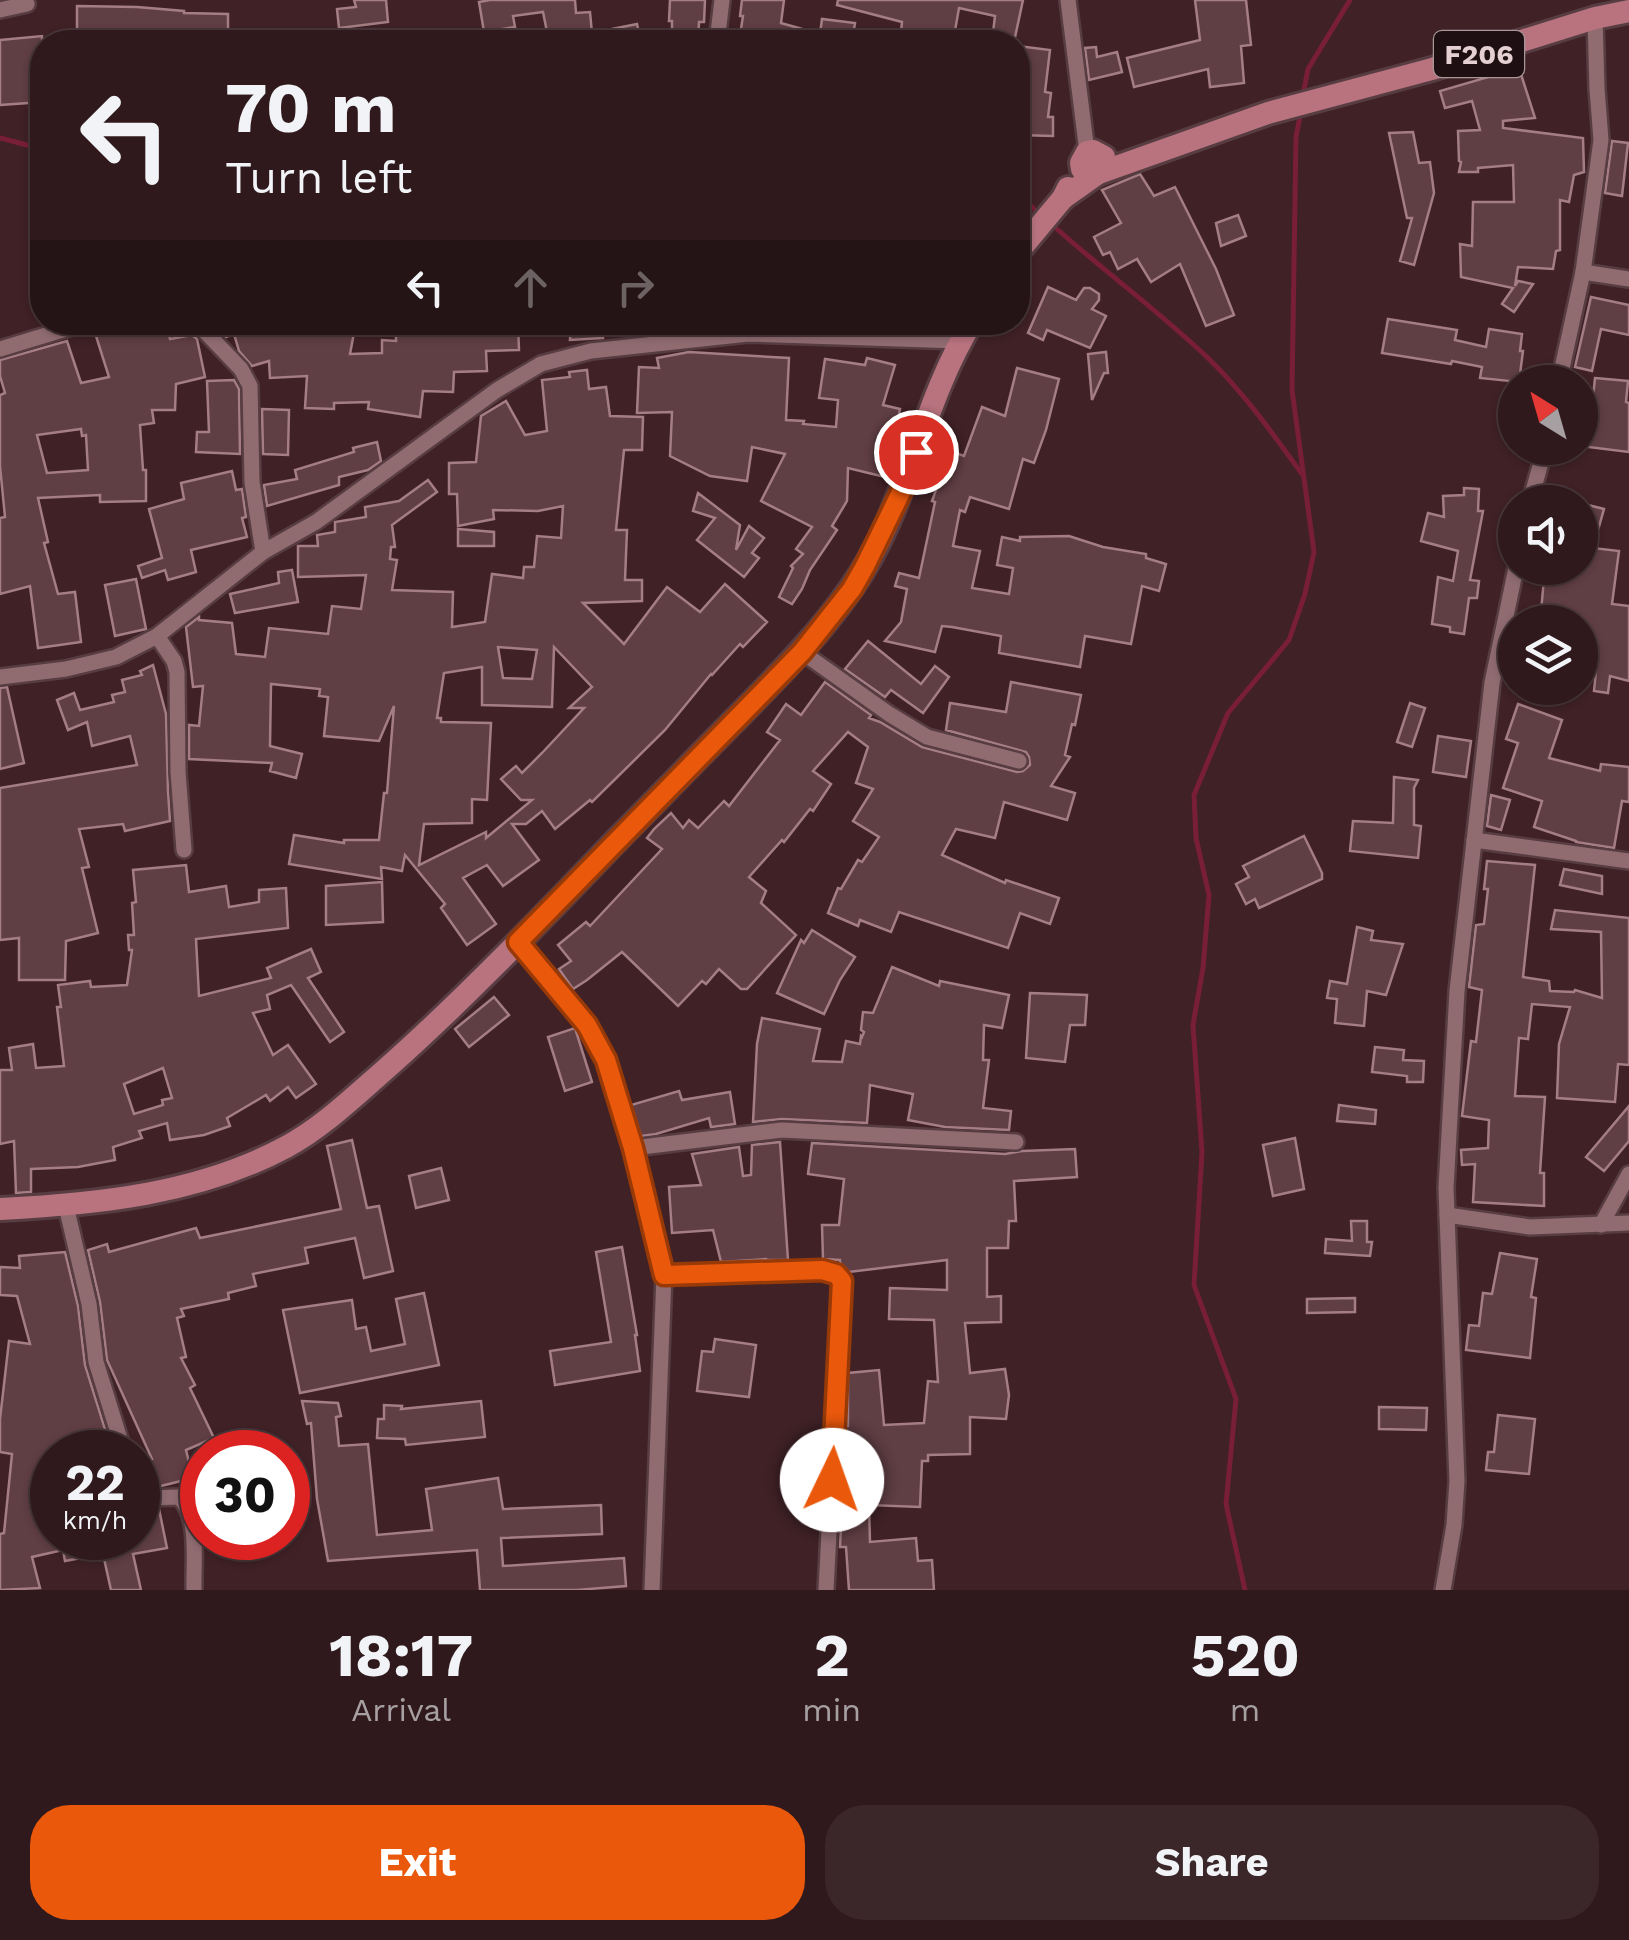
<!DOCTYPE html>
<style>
:root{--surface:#2f191c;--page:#3b2629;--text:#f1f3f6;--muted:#a7a0a3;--line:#4a383b;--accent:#ea580c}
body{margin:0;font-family:"Work Sans",sans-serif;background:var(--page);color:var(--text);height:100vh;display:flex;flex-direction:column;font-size:38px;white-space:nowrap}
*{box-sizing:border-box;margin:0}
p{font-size:32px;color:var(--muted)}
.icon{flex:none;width:55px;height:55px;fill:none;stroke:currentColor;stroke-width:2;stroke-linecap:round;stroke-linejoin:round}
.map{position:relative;height:1590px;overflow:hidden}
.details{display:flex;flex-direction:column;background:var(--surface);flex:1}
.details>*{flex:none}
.guide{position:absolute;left:30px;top:30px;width:1000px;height:305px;border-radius:40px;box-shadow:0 2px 8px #0004,0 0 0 2px var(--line);background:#2f191c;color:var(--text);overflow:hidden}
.needle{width:65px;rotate:323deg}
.tools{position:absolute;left:1498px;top:365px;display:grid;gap:20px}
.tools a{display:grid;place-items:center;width:100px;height:100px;border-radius:50%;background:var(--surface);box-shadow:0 2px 8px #0004,0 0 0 2px var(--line);font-size:50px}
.speed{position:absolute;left:30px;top:1430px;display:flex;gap:20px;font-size:50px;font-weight:700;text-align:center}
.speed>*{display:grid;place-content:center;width:130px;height:130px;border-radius:50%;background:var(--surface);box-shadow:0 2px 8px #0004,0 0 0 2px var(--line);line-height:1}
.speed small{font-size:25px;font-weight:400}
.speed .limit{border:15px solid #d22;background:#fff;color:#111}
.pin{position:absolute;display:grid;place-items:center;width:85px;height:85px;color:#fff;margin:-42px;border:5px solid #fff;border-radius:50%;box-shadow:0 2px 10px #0007}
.me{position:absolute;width:110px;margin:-55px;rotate:3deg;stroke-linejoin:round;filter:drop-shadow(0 0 8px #0008)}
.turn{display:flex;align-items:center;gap:35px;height:210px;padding:0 30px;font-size:45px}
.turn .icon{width:130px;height:130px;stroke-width:2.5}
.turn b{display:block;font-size:70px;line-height:85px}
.lanes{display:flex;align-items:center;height:95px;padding:0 30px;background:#0003;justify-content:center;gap:50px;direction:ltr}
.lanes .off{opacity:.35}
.eta{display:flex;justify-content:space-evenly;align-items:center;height:170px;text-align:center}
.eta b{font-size:60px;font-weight:700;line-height:70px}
.button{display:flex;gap:20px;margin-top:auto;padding:20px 30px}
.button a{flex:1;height:115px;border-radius:40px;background:var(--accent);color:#fff;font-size:40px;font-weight:700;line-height:115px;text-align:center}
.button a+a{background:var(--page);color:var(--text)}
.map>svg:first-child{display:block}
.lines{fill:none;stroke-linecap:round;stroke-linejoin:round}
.stream{stroke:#791e37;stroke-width:5}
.building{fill:#5f3e44;stroke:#a47e84;stroke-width:2.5;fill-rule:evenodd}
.minor-casing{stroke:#573d42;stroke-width:20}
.primary-casing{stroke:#573d42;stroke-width:28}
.minor{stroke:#906c71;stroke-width:15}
.primary{stroke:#b8737f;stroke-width:22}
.route-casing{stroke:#983908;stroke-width:25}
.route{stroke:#ea580c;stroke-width:18}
.labels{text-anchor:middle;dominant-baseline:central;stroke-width:8;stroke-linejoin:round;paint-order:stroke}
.shield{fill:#1d0f12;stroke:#a89698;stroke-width:2.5}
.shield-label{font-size:28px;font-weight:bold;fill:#e4d0d2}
</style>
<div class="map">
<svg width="1629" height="1590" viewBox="0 0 1629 1590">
<rect width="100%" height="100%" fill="#3f2126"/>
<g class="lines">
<!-- stream -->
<g class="stream">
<path d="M1303 95 1308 69 1350 0"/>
<path d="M0 138 42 149"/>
<path d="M1018 193 1040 215"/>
<path d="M1049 222C1101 269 1158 310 1209 359 1244 393 1273 434 1302 474"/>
<path d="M1245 1590 1226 1504 1236 1399 1194 1285 1202 1152 1193 1025 1203 968 1209 895 1196 838 1194 795 1228 713 1289 640 1305 594 1314 552 1292 390 1296 137 1301 111"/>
</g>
</g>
<!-- building -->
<g class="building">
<path d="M354 0H386L388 22 339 28 337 9 356 7Z"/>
<path d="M490 0H575L576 13 590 12 592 33 637 24 641 42H549L543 12 513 16 515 27 484 32 479 2Z"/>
<path d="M670 0H705L704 22H699L698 42H672V21H669Z"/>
<path d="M742 0H784L781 23 820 34 822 19 855 23 852 42H739L743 16H740Z"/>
<path d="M838 0H1023L1014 42 992 41 995 16 959 8 953 42H900L902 22 837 5Z"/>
<path d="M1195 0H1246L1251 45 1241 46 1244 83 1210 87 1208 69 1134 87 1127 58 1200 40Z"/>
<path d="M77 6 137 7 184 11V13L228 14V42H155V38L77 37Z"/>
<path d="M42 36V102L0 105V40Z"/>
<path d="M1018 46 1050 50 1045 92 1051 93 1048 117H1053V136L1018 135Z"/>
<path d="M1096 47 1097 57 1117 52 1122 72 1089 80 1085 48Z"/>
<path d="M1519 68 1535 118 1503 121V128L1583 138 1584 172 1574 175 1569 202 1560 200V250L1556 251 1553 269 1518 267 1515 286 1518 281 1533 284 1514 312 1502 304 1513 288 1461 277 1460 244 1472 246 1473 202H1514L1513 165 1478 168V172H1459L1461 162 1459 161 1458 131 1480 130 1472 101 1445 108 1440 91Z"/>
<path d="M1413 132 1419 163 1430 162 1434 193 1414 265 1400 261 1412 218H1407L1389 133Z"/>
<path d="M1612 141 1628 143 1622 196 1605 193Z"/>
<path d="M1140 174 1154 196 1175 187 1216 269 1234 315 1206 326 1180 264 1151 282 1137 259 1118 269 1110 252 1103 255 1094 237 1121 223 1102 190Z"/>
<path d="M1238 215 1246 236 1221 246 1216 223Z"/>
<path d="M1048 287 1076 300 1084 288H1090L1099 294V300L1092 309 1106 316 1090 348 1047 330 1043 340 1028 333Z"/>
<path d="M1591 297 1629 305V335L1601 329 1592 371 1575 367Z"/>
<path d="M1388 319 1457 330 1455 340 1486 347 1489 329 1522 334 1520 351H1523L1519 382 1480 378 1482 367 1452 361 1451 364 1382 353Z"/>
<path d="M151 322H166L170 339 192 335 197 339 205 377 176 384 175 410H152L154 423 140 425 143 470H146V501L100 502V495L38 498 48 542 44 543 58 594 75 592 81 642 38 648 30 586 0 594V518L5 517 0 466V395L5 393 0 376V360L67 341 81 383 109 377 96 336 126 325 127 328ZM81 429 82 436 86 435 88 470 47 473 37 435Z"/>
<path d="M212 322H356L350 354 382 353V340L396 341V322H518L519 350 486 351 487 371 454 372 453 392 423 391 420 417 368 409 369 402 334 403V409L305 408 307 376 270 378 269 361 252 366 239 351 234 334 226 337Z"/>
<path d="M571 322H604L603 338 570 340Z"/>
<path d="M689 352 789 358 786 420 804 421 803 424 836 427 838 400 819 398 825 359 865 365 867 358 895 365 883 405 900 409 894 438H898L897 458H891L885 477 848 468 847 501 832 526 837 530 810 570 802 589 792 604 779 597 793 568 791 566 803 554 796 549 812 527 761 501 785 454 752 447 747 481 710 476 670 456 672 412 637 413 639 367 659 368 657 358Z"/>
<path d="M1106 352 1108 373H1104L1092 400 1088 354Z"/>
<path d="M1017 368 1059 379 1046 430 1034 463 1023 459 1009 509 970 497 965 512 960 510 953 546 980 551 972 588 1009 594 1013 568 997 565 1002 537 1020 541V537L1069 536 1103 547 1146 554V558L1166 564 1159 591 1142 586 1131 644 1085 636 1080 667 999 653 1001 636 952 627 942 626 935 652 885 641 901 622 907 589 895 586 899 573 919 578 935 502 932 501 950 451 964 456 982 407 1005 416Z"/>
<path d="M587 370 589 389 606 387 610 416 643 417 642 450H624L616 530H627L625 580H642V601L583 603 624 644 667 587 700 612 725 584 767 622 743 647 740 644 712 675 711 674 665 730 592 802 590 800 555 829 542 811 526 824H512L539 860 503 886 487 865 463 878 496 924 467 945 441 908 445 904 405 855 402 871 381 867 382 879 289 864 294 835 344 843V840H379L384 793H387L394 706 379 741 324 736 328 697 319 696 320 689 271 684 270 746 302 754 296 778 270 771 272 763 189 759V725L199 726 203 686 193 687 186 627 199 617V620L232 623 236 654 265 657 269 628 328 634 332 606 361 609 366 575 298 577V546H318L317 535 335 532V522L366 517 365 507 399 501 428 480 437 492 392 525 395 547H391L390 559 397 560 392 590 453 592 452 627 485 622 492 574 523 578 524 567H534L537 536 561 538 563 506 538 511 493 510 494 519 458 526 457 494H449V463L476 462 481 416 506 401 525 435 547 431 542 380 570 377 569 372ZM498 647 537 650 532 679 503 678ZM554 647 592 687 569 708H584L542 753 522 773 516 766 501 779 521 800H532L486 838V832L419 865 424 824 472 823V799L487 800 491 723 441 722V718H437L444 673 482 667V705L552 707Z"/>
<path d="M1595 378 1628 381 1626 402 1629 403V452L1580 446V415L1591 416Z"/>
<path d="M234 380 239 389 240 454 196 452 197 432H209L207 381Z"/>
<path d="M262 409 289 410 288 455 263 454Z"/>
<path d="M377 442 381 461 368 470 339 477V485L267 506 264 485 297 479 295 470 354 452 353 448Z"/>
<path d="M232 471 236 490 242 489 246 517 242 518 247 537 191 550 196 572 168 580 165 570 142 578 138 566 162 558 149 509 184 499 181 483Z"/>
<path d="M1464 488 1479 489 1478 511H1483L1470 580 1479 581 1477 598H1469L1464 634 1450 632V627L1432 624 1438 577 1453 581 1458 551 1421 541 1428 513 1444 517 1443 496 1464 495Z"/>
<path d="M698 493 740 525 736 550 749 526 764 538 752 553 759 558 744 577 697 540 715 518 693 511Z"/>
<path d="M1580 503 1604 509 1593 548 1619 551 1612 604 1629 606V681L1610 676 1608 693 1594 691 1597 661 1580 658V622H1540L1545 568H1580Z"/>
<path d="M458 529 494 532V546H458Z"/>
<path d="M292 570 298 602 235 613 230 594 279 583 278 572Z"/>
<path d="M136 579 146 629 115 636 105 585Z"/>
<path d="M868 641 921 684 935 666 949 677 923 713 891 690 885 697 845 669Z"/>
<path d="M153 665 166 714 168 791 170 821 125 831 123 824 79 829 89 867 82 868 98 933 66 941 65 980H19V938L0 940V788L137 765 130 736 92 746 87 722 68 730 57 700 74 693 80 710 114 702 112 695 125 692 122 680 142 675 140 671Z"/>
<path d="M825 682 871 715 869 718 880 722 922 747 1017 772 1023 771 1030 765 1029 757 1026 752 946 730 950 703 1006 712 1011 682 1081 695 1075 725 1072 724 1065 755 1070 757 1051 786 1075 793 1067 820 1004 802 995 838 956 829 942 855 1005 883 1006 880 1059 898 1050 924 1020 913 1008 948 899 912 891 932 860 920 858 926 828 913 838 888 841 889 858 860 862 862 879 837 853 821 873 789 856 783 868 747 848 732 813 771 831 784 813 811 810 809 784 842 782 840 749 877 766 891 761 903 796 935 747 989H741L719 969 706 984 702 981 678 1006 622 952 587 980 573 989 559 969 571 961 558 945 586 922 590 926 662 849 647 838 654 829 671 813 683 828 689 820 698 828 724 801 729 806 780 740 767 732 786 704 801 715Z"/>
<path d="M7 687 24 763 0 769V688Z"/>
<path d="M1410 703 1425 708 1412 747 1397 742Z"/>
<path d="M1518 704 1562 720 1549 758 1600 771 1601 764 1629 767V802L1622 801 1614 848 1576 842V841L1534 827 1542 801 1503 788 1518 743 1506 739Z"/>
<path d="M1438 736 1471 741 1466 777 1433 772Z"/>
<path d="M1394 777 1418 780 1414 788V825L1421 826 1418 858 1350 851 1353 821 1393 823Z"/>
<path d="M1491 795 1510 800 1501 830 1487 826Z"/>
<path d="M1304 836 1322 873V879L1259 908 1255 899 1246 904 1236 884 1249 877 1243 866Z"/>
<path d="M1487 861 1535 865 1523 977 1549 981 1550 991 1574 992 1575 990 1602 998 1601 932 1551 929 1555 910 1629 918V1065L1618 1064 1615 1102 1557 1098 1559 1044 1570 1007 1532 1004 1528 1039 1519 1038 1515 1096 1545 1097 1540 1173H1544V1206L1473 1202 1475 1164 1462 1165 1461 1150 1488 1148 1489 1120 1462 1116 1471 1041 1476 1042 1482 990 1469 987 1476 925 1484 924 1488 889H1484Z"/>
<path d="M186 865 189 892 226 886 229 907 259 902V890L286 888 288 928 196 939 199 996 271 978 267 968 311 949 321 972 308 978 344 1032 330 1042 291 985 267 995 270 1009 253 1013 273 1055 288 1045 316 1084 296 1098 288 1087 270 1101 266 1095 227 1118 230 1126 204 1135 170 1140 167 1123 139 1131 142 1138 113 1147 115 1160 78 1167 31 1169V1192L16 1193 14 1141 0 1144V1070H12L9 1048 33 1044 36 1068 64 1066 57 1007H61L58 985 90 981 91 987 127 985 132 950H129L128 935H134L132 903 136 902 133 870ZM163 1068 172 1098 162 1100 163 1105 134 1114 124 1084Z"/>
<path d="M1564 869 1602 876V894L1560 885Z"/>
<path d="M382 882 383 922 326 925V886Z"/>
<path d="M1357 927 1373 931 1371 940 1403 944 1386 995 1367 991 1364 1026 1335 1023 1337 999 1327 998 1330 981 1347 984Z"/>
<path d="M812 930 855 957 840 980 824 1014 777 993 801 940 804 943Z"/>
<path d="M892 967 939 986 940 981 1009 995 1002 1028 984 1025 983 1060H989L983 1108 1011 1111 1009 1130 945 1127 908 1120 913 1094 870 1085 867 1123 782 1119 753 1122 757 1044 762 1018 820 1029 813 1061 842 1062 846 1041 860 1044 861 1036 862 1037 864 1032 861 1030 863 1012 873 1013Z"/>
<path d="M1030 993 1087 995 1085 1025H1070L1065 1062 1026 1058Z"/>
<path d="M494 997 509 1015 469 1047 455 1029Z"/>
<path d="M575 1028 592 1082 565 1091 548 1037Z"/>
<path d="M1375 1047 1404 1050 1403 1060 1424 1061 1423 1082H1407V1076L1372 1072Z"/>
<path d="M679 1091 682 1100 730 1092 735 1124 711 1127 709 1118 656 1134 641 1136 631 1105Z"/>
<path d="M1339 1105 1376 1110 1375 1124 1337 1121Z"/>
<path d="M1629 1106V1141L1604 1171 1586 1157Z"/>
<path d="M1295 1138 1304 1189 1273 1196 1263 1145Z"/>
<path d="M352 1140 367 1208 379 1206 393 1271 364 1278 355 1238 305 1248 308 1263 253 1274 256 1286 228 1293 229 1299 181 1309 184 1316 177 1318 186 1357 181 1358 195 1385 190 1388 214 1438 186 1450 193 1478 161 1486H148L141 1479 138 1463 152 1459 107 1360 100 1302 88 1250 107 1244 109 1252 196 1228 200 1238 341 1209 327 1146Z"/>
<path d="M780 1142 788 1260H766V1259L721 1262 713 1230 672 1233 669 1187 701 1185 692 1154 739 1147 743 1176 751 1175 752 1145Z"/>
<path d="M812 1143 1005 1154 1022 1151 1075 1149 1077 1177 1014 1181 1016 1221H1009L1008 1248H987V1297L1001 1296V1322L965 1323 970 1373 1005 1369 1009 1395 1006 1419 970 1417V1454L928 1455V1461H922L920 1507 869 1505 870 1542 916 1538 918 1561 932 1560 934 1590H849L846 1547H840L846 1426H848V1373L879 1370 884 1425 924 1423 928 1381 938 1382 934 1320 889 1319 890 1288 947 1290V1260L849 1272 840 1263V1260L823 1259 822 1225H839L844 1179 808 1174Z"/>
<path d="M441 1168 449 1200 416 1208 409 1176Z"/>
<path d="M1351 1221H1367V1242H1372L1370 1256 1325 1253 1326 1239 1352 1241Z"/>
<path d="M622 1247 637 1335H635L640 1371 555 1385 550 1351 611 1342 596 1252Z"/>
<path d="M65 1252 78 1306 85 1365 112 1452H52V1538H138V1507L159 1509 167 1548 133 1554 141 1590H111L103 1554 65 1561 63 1550 32 1557 40 1588 0 1590V1534L4 1533 12 1454 0 1452V1419L9 1341 30 1344 17 1296 0 1295V1267L20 1268 19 1256Z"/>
<path d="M1500 1253 1537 1259 1531 1297 1536 1298 1530 1358 1466 1350 1469 1325 1479 1326 1483 1293 1492 1294Z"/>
<path d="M424 1293 439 1365 300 1393 283 1310 352 1300 356 1329 366 1327 371 1351 405 1344 396 1299Z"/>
<path d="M1355 1298V1312L1307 1313V1299Z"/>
<path d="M715 1339 756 1345 749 1397 697 1391 702 1351 713 1352Z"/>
<path d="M302 1401 338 1403 341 1416 336 1417 339 1446 368 1444 377 1535 432 1530 426 1489 498 1478 503 1509 601 1505 602 1534 501 1538 503 1566 624 1558 626 1586 577 1590H480L477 1550 328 1561 317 1499 311 1423 307 1424Z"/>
<path d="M481 1401 485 1437 406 1445 405 1439 377 1438 378 1419H384V1405L402 1406 401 1409Z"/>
<path d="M1379 1407 1427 1408 1426 1430 1379 1429Z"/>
<path d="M1498 1415 1535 1419 1529 1474 1486 1470 1488 1452H1494Z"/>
</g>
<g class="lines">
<defs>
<g id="minor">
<path d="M1068 0 1087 152"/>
<path d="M0 10 27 4"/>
<path d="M717 42 722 0"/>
<path d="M1583 272 1629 279"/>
<path d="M196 322 241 369 250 386 252 482 263 552"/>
<path d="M0 349 89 322"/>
<path d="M1559 382 1583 272 1601 140 1597 89 1595 18"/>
<path d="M1530 502 1545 448"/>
<path d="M157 636 174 661 177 672 178 772 184 850"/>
<path d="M802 652 889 714 927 737 1019 761"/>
<path d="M0 677 66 669 116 657 157 636 263 552 316 522 497 390 541 364 591 351 748 334 960 341"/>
<path d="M1474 840 1629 861"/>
<path d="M519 942 587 1025 605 1060 633 1148 664 1275 652 1590"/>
<path d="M633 1148 782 1130 1016 1142"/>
<path d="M66 1206 89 1304 96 1362 124 1452"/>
<path d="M1447 1215 1530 1227 1629 1223"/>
<path d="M1601 1225 1629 1174"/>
<path d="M664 1275 822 1270 836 1273 842 1281 826 1590"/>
<path d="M138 1490 139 1494 147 1498 179 1497C200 1517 193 1562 194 1590"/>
<path d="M1443 1590 1454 1525 1457 1481 1446 1188 1457 991 1492 683 1516 568"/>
</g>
<g id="primary">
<path d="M1099 173 1268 113 1432 69 1595 18 1629 11"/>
<path d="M1063 198 1104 169 1105 163 1104 157 1093 151 1087 152 1081 163 1082 169 1093 175"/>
<path d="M1018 252 1063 198 1068 188"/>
<path d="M0 1209C98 1204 198 1194 286 1147 322 1128 356 1095 387 1068 468 996 543 917 618 839 659 798 699 756 740 715 779 675 818 636 850 590 908 509 920 406 972 322"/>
</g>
</defs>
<!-- minor casing -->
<use href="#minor" class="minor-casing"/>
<!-- primary casing -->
<use href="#primary" class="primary-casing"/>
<!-- minor -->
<use href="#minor" class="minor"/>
<!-- primary -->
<use href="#primary" class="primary"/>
</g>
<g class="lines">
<defs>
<path id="route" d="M832 1480 842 1281 836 1274 822 1270 664 1275 633 1148 606 1060 587 1025 518 942 802 652 852 589 865 566 903 488 916 452"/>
</defs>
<!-- route casing -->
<use href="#route" class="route-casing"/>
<!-- route -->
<use href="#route" class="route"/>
</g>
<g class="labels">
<!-- shield labels -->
<rect class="shield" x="1434" y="31" width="90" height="46" rx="8"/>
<g class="shield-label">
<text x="1479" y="54">F206</text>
</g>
</g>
</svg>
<div class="tools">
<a><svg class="needle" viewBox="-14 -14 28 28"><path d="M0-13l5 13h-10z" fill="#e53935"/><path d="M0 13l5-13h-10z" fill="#a7a0a3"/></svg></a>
<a><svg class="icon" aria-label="sound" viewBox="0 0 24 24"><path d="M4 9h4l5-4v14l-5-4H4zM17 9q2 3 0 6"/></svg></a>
<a><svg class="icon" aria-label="layers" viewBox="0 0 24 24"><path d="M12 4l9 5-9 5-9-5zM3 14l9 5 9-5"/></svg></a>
</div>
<div class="speed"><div>22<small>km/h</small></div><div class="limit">30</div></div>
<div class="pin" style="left:916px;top:452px;background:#d93025"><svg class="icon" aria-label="arrive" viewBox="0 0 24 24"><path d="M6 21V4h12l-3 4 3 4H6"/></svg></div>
<svg class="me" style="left:832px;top:1480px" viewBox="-20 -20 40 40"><circle r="19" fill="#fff"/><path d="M0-13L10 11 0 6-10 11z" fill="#ea580c"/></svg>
<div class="guide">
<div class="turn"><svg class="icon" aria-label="left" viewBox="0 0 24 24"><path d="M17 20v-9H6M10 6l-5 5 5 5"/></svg><div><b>70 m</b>Turn left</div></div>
<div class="lanes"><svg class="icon" aria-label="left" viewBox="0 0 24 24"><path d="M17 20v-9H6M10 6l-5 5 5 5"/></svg><svg class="icon off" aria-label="ahead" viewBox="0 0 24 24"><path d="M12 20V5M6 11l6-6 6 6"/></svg><svg class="icon off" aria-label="right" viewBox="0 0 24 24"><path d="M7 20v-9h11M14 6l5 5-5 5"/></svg></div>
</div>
</div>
<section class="details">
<div class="eta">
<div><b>18:17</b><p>Arrival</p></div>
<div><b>2</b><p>min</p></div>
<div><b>520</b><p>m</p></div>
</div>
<div class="button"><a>Exit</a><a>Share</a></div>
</section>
